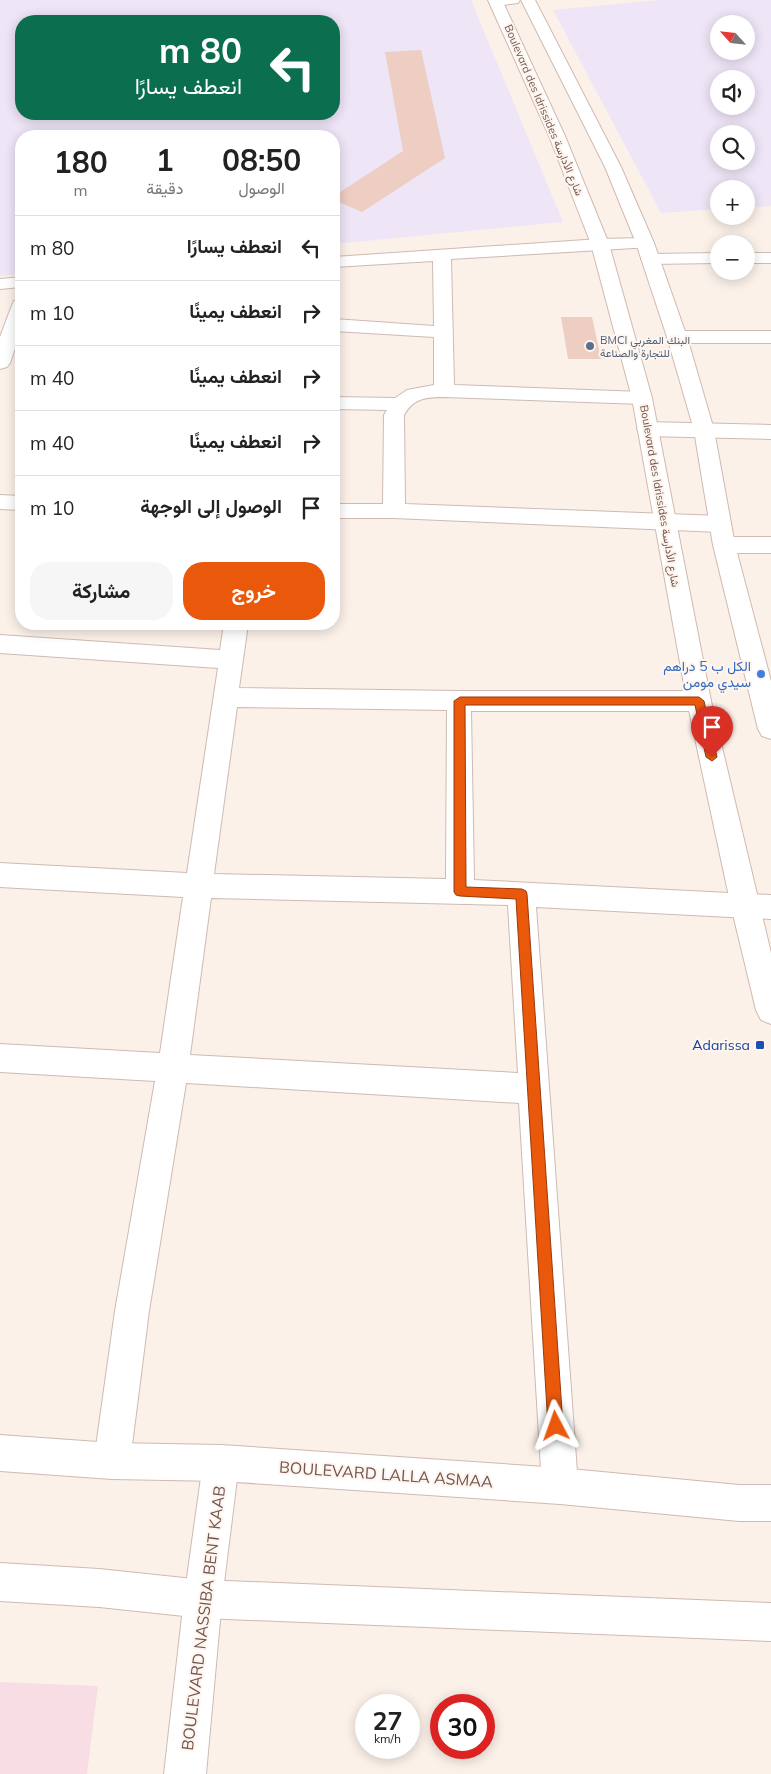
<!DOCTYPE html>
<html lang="ar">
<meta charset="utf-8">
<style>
:root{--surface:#fff;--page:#f6f6f6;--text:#222;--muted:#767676;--line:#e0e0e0;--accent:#ea580c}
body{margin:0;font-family:Mulish,Vazirmatn,sans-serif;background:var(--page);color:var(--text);direction:rtl;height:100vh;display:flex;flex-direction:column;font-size:19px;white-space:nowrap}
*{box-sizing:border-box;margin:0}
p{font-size:16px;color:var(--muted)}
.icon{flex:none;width:28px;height:28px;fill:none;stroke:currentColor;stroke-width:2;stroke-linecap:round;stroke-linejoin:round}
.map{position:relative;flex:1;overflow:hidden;direction:ltr}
.side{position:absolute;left:15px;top:130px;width:325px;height:500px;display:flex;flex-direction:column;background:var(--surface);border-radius:20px;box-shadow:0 2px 12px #0003;direction:rtl}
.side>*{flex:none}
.top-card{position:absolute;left:15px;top:15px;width:325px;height:105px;border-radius:20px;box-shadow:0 2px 12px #0003;direction:rtl;background:#0b6e4f;color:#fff;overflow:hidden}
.needle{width:32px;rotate:297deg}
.tools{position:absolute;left:710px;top:15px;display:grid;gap:10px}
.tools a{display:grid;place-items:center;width:45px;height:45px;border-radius:50%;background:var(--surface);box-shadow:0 2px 12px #0003;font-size:25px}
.speed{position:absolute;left:355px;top:1694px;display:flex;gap:10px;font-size:25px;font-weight:700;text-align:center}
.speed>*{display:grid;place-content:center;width:65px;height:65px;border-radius:50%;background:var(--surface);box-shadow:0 2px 12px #0003;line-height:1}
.speed small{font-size:12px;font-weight:400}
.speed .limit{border:8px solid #d22;background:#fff;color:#111}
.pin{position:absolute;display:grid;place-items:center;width:42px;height:42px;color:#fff;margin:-51px -21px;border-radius:50% 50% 50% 0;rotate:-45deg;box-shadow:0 0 5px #0007}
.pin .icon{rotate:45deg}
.me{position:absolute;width:55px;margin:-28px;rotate:356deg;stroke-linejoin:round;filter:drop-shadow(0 0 4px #0008)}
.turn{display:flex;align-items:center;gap:18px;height:105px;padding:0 15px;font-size:22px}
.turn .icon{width:65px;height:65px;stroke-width:2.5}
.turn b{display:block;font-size:35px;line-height:42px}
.eta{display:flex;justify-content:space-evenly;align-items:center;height:85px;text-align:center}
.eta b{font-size:30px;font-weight:700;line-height:35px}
.action{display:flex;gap:10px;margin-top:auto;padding:10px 15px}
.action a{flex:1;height:58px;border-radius:20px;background:var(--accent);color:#fff;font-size:20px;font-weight:700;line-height:58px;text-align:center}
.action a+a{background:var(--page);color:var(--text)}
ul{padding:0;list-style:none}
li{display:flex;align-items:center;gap:15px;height:65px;padding:0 15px;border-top:1px solid var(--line)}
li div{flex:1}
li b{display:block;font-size:19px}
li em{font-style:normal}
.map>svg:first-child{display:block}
.education{fill:#eee5f7;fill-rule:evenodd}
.medical{fill:#f8dde5}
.building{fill:#eecdc3}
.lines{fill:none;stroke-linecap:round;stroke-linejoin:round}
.street-casing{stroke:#cebab3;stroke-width:2}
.secondary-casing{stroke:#d0b9b0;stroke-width:2}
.street{fill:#fff;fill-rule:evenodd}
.secondary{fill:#fff;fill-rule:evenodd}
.route{fill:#ea580c;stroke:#983908}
.service-dot{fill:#5c6f8a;stroke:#fef5ef;stroke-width:2}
.shop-dot{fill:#3f7fe0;stroke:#fef5ef;stroke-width:2}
.transit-dot{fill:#1a4fb4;stroke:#fef5ef;stroke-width:2}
.labels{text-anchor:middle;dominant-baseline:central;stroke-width:4;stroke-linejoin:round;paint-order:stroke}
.far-street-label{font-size:11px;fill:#73554f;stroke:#fef5ef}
.far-service-label{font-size:11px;fill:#4e5e75;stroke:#fef5ef;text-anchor:start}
.shop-label{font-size:14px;fill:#366cbe;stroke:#fef5ef;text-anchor:end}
.transit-label{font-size:14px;fill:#164399;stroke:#fef5ef;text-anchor:end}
.near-street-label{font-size:16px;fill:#73554f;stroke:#fef5ef}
</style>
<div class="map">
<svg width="771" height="1774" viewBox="0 0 771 1774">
<rect width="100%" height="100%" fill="#fbf1e9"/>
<!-- education -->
<g class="education">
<path d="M0 0H471L563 222 334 244V136H21V274L0 276ZM21 21H334V114H21Z"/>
<path d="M659 0H771V206L746 208V189H719V209L661 213 553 10ZM719 24H746V51H719ZM719 79H746V106H719ZM719 134H746V161H719Z"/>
</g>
<!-- medical -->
<path class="medical" d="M0 1682 98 1686 87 1774H0Z"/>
<!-- building -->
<g class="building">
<path d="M421 50 445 158 362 212 334 200V196L403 151 385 52Z"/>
<path d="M561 317H592L601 359H568Z"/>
</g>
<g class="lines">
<defs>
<g id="street">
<path d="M490 0H520L518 3 496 6 491 5 489 2Z"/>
<path d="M645 238 651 239 654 243 651 247 451 259 454 385 642 392 649 394 652 398 649 402 642 404 444 397C426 397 414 398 404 415L405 504 720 516 728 519 731 524 728 529 720 532 394 518H334V504H383L384 415 387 410 334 409V397L395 398 407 390 434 385V337L334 331V319L434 326 433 261 334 267V257L600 239Z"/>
<path d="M719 253V263L650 264 644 263 641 259 644 255 650 254Z"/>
<rect x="746" y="253" width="25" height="10"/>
<path d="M21 277V287L0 289V279Z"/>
<path d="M21 299V331L10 363 7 367 0 369V337L12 305 14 301Z"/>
<path d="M677 331H771V343H677L670 341 667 337 670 333Z"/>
<path d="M647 422 771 425V439L647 436 640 434 637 429 640 424Z"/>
<path d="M0 495 21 496V510L0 509Z"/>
<path d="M724 537H771V553H724L716 551 713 545 716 539Z"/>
<path d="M224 624H248L239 688 459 691H699L708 694 711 701 708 708 699 711H471L474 880 771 895V919L536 907 578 1486 573 1499 560 1504 547 1499 542 1486 519 1103 186 1083 149 1311 130 1461 125 1474 112 1479 99 1474 94 1461 115 1311 155 1081 0 1072V1044L160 1053 183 897 0 887V863L187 873 218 668 0 653V635L220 650ZM237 707 447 710 446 879 214 874ZM211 898 508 905 518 1073 190 1055Z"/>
<path d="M221 1445 234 1450 239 1463 222 1599 206 1774H164L184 1599 203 1463 208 1450Z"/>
</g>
<g id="secondary">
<path d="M488 0H502L565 136 609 244 652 398 711 701 771 953V1024L761 1020 756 1010 731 906 687 701 632 398 591 244 549 136Z"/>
<path d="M521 0H535L621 167 654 243 687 337 714 430 735 545 771 681V739L762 736 758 729 713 545 694 430 667 337 636 243 605 167Z"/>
<path d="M0 1435 112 1443 221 1445 560 1468 739 1485H771V1521H739L560 1504 221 1481 112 1479 0 1471Z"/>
<path d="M0 1563 99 1569 203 1580 771 1603V1641L203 1618 99 1607 0 1601Z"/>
</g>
</defs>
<!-- street casing -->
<use href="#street" class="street-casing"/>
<!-- secondary casing -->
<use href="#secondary" class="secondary-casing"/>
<!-- street -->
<use href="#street" class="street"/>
<!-- secondary -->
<use href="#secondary" class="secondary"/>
</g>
<!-- route -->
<path class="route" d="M460 697H699L704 701 717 757 712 761 706 757 695 705H465L466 887 522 889 526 891 527 894 563 1426 561 1431 556 1434 550 1431 548 1426 516 899 460 896 456 895 454 892V701Z"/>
<!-- markers -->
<circle class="service-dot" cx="590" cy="346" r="5"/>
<circle class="shop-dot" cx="761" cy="674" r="5"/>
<rect class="transit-dot" x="755" y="1040" width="10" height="10" rx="2.5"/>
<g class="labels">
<!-- far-street labels -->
<g class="far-street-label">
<text transform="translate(544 110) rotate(67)">Boulevard des Idrissides شارع الأدارسة</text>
<text transform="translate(660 496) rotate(80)">Boulevard des Idrissides شارع الأدارسة</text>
</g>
<!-- far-service labels -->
<g class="far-service-label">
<text x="600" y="340">BMCI البنك المغربي<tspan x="600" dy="13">للتجارة والصناعة</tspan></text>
</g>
<!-- shop labels -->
<g class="shop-label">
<text x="751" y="666">الكل ب 5 دراهم<tspan x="751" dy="16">سيدي مومن</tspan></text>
</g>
<!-- transit labels -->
<g class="transit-label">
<text x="750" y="1045">Adarissa</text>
</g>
<!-- near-street labels -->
<g class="near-street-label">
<text transform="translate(386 1474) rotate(4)">BOULEVARD LALLA ASMAA</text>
<text transform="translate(203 1618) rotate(-83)">BOULEVARD NASSIBA BENT KAAB</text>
</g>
</g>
</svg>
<div class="tools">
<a><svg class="needle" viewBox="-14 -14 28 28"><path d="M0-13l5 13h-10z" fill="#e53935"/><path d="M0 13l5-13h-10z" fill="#767676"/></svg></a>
<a><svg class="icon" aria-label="sound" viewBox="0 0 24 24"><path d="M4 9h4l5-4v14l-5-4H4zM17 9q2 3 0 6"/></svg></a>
<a><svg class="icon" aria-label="search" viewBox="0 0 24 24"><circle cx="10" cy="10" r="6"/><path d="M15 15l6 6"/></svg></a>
<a>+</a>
<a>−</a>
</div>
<div class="speed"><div>27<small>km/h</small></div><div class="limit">30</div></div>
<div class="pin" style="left:712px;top:757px;background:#d93025"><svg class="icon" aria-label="arrive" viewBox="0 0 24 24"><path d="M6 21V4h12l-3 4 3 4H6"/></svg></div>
<svg class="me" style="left:556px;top:1426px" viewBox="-20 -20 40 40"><path d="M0-17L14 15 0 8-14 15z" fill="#ea580c" stroke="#fff" stroke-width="4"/></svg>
<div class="top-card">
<div class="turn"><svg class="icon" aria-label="left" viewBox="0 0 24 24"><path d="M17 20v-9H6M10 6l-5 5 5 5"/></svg><div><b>80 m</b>انعطف يسارًا</div></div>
</div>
<section class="side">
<div class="eta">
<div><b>08:50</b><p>الوصول</p></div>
<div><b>1</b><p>دقيقة</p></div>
<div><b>180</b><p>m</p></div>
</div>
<ul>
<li><svg class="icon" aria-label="left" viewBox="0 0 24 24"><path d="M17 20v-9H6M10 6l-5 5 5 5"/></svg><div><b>انعطف يسارًا</b></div><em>80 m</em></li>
<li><svg class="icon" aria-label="right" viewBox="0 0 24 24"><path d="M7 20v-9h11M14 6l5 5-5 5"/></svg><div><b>انعطف يمينًا</b></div><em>10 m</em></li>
<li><svg class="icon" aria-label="right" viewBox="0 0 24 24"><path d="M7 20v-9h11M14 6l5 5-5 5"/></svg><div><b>انعطف يمينًا</b></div><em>40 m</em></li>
<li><svg class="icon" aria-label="right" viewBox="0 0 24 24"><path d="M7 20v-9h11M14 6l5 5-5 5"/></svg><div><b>انعطف يمينًا</b></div><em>40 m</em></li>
<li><svg class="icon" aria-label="arrive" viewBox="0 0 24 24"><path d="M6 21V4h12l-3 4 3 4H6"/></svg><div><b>الوصول إلى الوجهة</b></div><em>10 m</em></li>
</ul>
<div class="action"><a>خروج</a><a>مشاركة</a></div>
</section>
</div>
